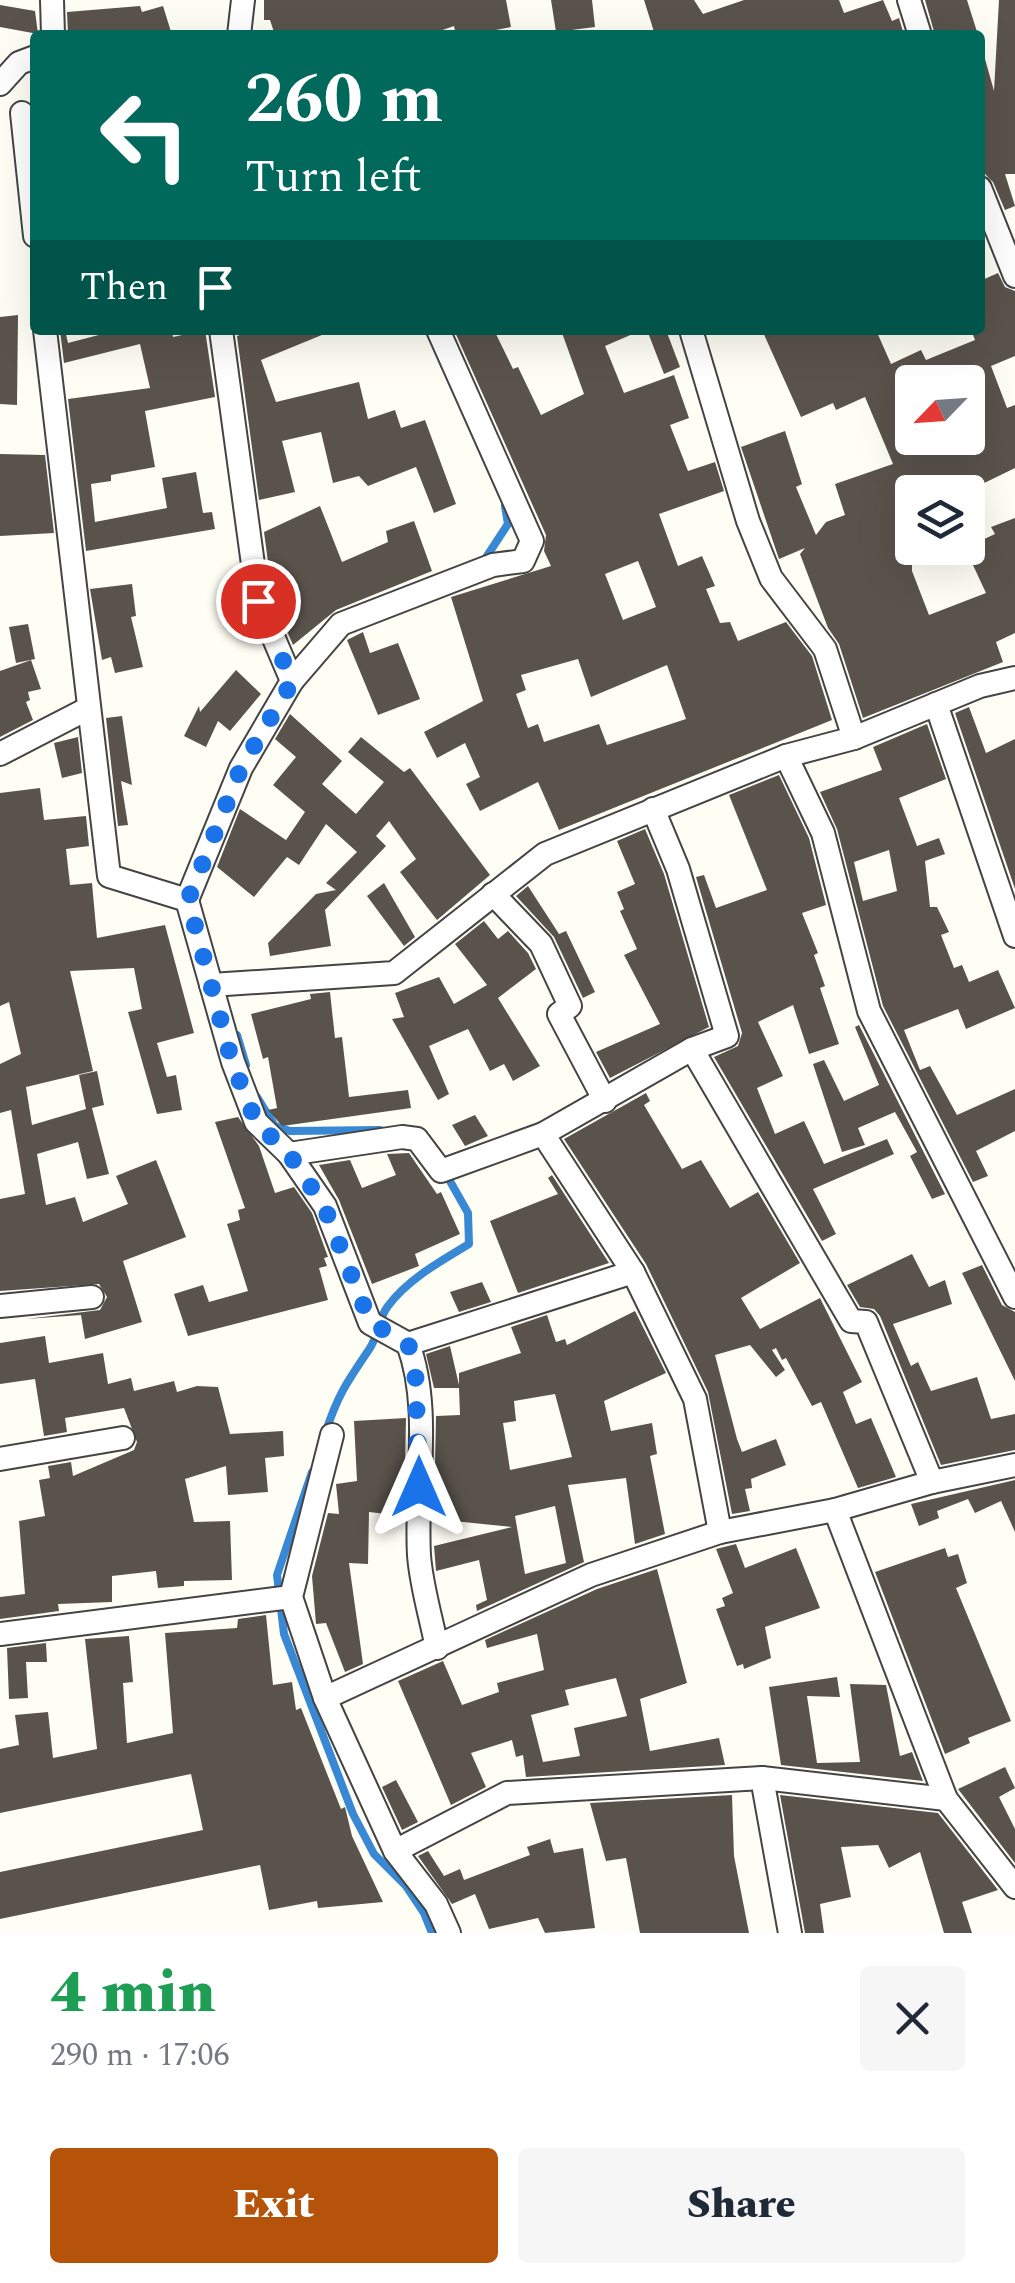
<!DOCTYPE html>
<meta charset="utf-8">
<style>
:root{--surface:#fff;--page:#f6f6f7;--text:#1f2937;--muted:#747a83;--accent:#b45309}
body{margin:0;font-family:Spectral,serif;background:var(--page);color:var(--text);height:100vh;display:flex;flex-direction:column;font-size:38px;white-space:nowrap}
*{box-sizing:border-box;margin:0}
p{font-size:32px;color:var(--muted)}
.icon{flex:none;width:55px;height:55px;fill:none;stroke:currentColor;stroke-width:2;stroke-linecap:round;stroke-linejoin:round}
.map{position:relative;height:1933px;overflow:hidden}
.drawer{display:flex;flex-direction:column;background:var(--surface);flex:1}
.drawer>*{flex:none}
.hud{position:absolute;left:30px;top:30px;width:955px;height:305px;border-radius:10px;box-shadow:0 10px 40px #0002;background:#00695c;color:#fff;overflow:hidden}
.needle{width:65px;rotate:245deg}
.buttons{position:absolute;left:895px;top:365px;display:grid;gap:20px}
.buttons a{display:grid;place-items:center;width:90px;height:90px;border-radius:10px;background:var(--surface);box-shadow:0 10px 40px #0002;font-size:50px}
.pin{position:absolute;display:grid;place-items:center;width:85px;height:85px;color:#fff;margin:-42px;border:5px solid #fff;border-radius:50%;box-shadow:0 2px 10px #0007}
.me{position:absolute;width:110px;margin:-55px;rotate:0deg;stroke-linejoin:round;filter:drop-shadow(0 0 8px #0008)}
.turn{display:flex;align-items:center;gap:35px;height:210px;padding:0 50px;font-size:45px}
.turn .icon{width:130px;height:130px;stroke-width:2.5}
.turn b{display:block;font-size:70px;line-height:85px}
.then{display:flex;align-items:center;height:95px;padding:0 50px;background:#0003;gap:20px;font-size:38px}
.round{display:grid;place-items:center;flex:none;width:105px;height:105px;border-radius:10px;background:var(--page)}
.headline{display:flex;align-items:center;justify-content:space-between;height:170px;padding:0 50px}
h1{font-size:60px;font-weight:800;line-height:75px;color:#1e9e55}
.button{display:flex;gap:20px;margin-top:auto;padding:20px 50px}
.button a{flex:1;height:115px;border-radius:10px;background:var(--accent);color:#fff;font-size:40px;font-weight:800;line-height:115px;text-align:center}
.button a+a{background:var(--page);color:var(--text)}
.map>svg:first-child{display:block}
.lines{fill:none;stroke-linecap:round;stroke-linejoin:round}
.stream{stroke:#3988d5;stroke-width:8}
.building{fill:#5a534c;fill-rule:evenodd}
.minor-casing{stroke:#444;stroke-width:26}
.minor{stroke:#fff;stroke-width:22}
.route{stroke:#1a73e8;stroke-width:18;stroke-dasharray:0 32.4}
</style>
<div class="map">
<svg width="1015" height="1933" viewBox="0 0 1015 1933">
<rect width="100%" height="100%" fill="#fffef5"/>
<g class="lines">
<!-- stream -->
<g class="stream">
<path d="M485 559 508 524 505 506"/>
<path d="M237 1035 246 1065"/>
<path d="M257 1097 275 1126 290 1131 380 1130"/>
<path d="M326 1431C339 1392 348 1381 370 1348 378 1336 378 1319 388 1306 408 1279 441 1261 469 1244L468 1213 446 1174"/>
<path d="M312 1472 277 1575 284 1634 353 1814 374 1854 406 1886 424 1913 432 1933"/>
</g>
</g>
<!-- building -->
<g class="building">
<path d="M264 0H506L511 27 470 35H456L454 26 428 35H275L270 20H264Z"/>
<path d="M551 0H592L595 27 556 32Z"/>
<path d="M644 0H694L703 14 744 0H839L844 13 883 0 892 21 899 18 904 35H655Z"/>
<path d="M925 0H967L978 35H935Z"/>
<path d="M999 0H1015V174H1005L1015 206 1005 210 993 182 980 169V60L985 59 994 91Z"/>
<path d="M0 5 35 11 38 34 0 27Z"/>
<path d="M140 6 142 12 163 6 172 35H68L67 12Z"/>
<path d="M998 273 1005 287 1015 291V356L991 366 1007 408 1015 405V468L974 488 971 480 942 492H912V571L929 615 986 593 965 548 995 534 991 527 1015 518V633L996 642 1003 662 863 718 839 644 828 628 800 554 805 548 779 559 741 447 785 431 802 484 796 487 816 535 826 522 845 515 835 484 893 464 865 397 836 410 833 403 801 417 762 330H876L891 364 921 350 926 360 975 340 971 330H980V281ZM968 372V438H912V382H944Z"/>
<path d="M18 315 17 405 0 404V317Z"/>
<path d="M60 330H65L68 343 118 330H172L173 337 205 330 215 397 145 411 155 467 111 475V481L91 484 95 522 167 508 162 478 196 472 203 513 212 512 215 529 86 551 68 399 150 388 140 344 64 363Z"/>
<path d="M253 330H334L261 360 276 402 359 382 368 419 395 410 401 428 425 420 456 504 434 513 416 467 368 486 359 476 333 483 321 432 282 441 295 492 259 500 237 336Z"/>
<path d="M454 330H494L513 369 518 367 541 415 584 394 561 330H642L605 346 624 393 674 375 689 418 670 425 688 471 715 462 724 491 659 514 678 566 702 556 715 586 706 589 720 623 730 622 738 641 786 622 812 656 832 720 559 830 538 782 480 811 466 784 480 777 465 743 437 758 424 732 483 701 451 597 551 566 544 551 546 535ZM638 561 656 607 623 620 605 574ZM578 659 591 697 667 665 686 719 607 745 599 724 544 742 538 724 528 728 516 694 526 690 521 675Z"/>
<path d="M647 330H666L680 367 664 374Z"/>
<path d="M0 454 45 455 54 533 0 536Z"/>
<path d="M320 506 342 562 388 542 386 531 414 521 432 571 336 610 293 645 276 606 286 601 268 562 264 532Z"/>
<path d="M132 584 136 616 131 617 143 667 115 673 111 657 102 660 90 589Z"/>
<path d="M28 624 35 659 16 663 9 627Z"/>
<path d="M363 632 370 653 398 643 420 699 378 715 347 640Z"/>
<path d="M31 660 41 689 28 692 30 700 26 702 33 720 0 737V671Z"/>
<path d="M236 670 261 694 230 731 218 721 206 747 184 736 199 706 200 712Z"/>
<path d="M969 707 986 753 1015 739V889L955 713Z"/>
<path d="M290 714 342 761 322 784 356 814 384 782 348 752 361 737 404 772 410 768 490 875 437 920 400 872 416 859 389 821 376 836 386 846 325 910 331 946 270 956 268 943 316 894 336 890 326 883 357 852 326 824 299 865 287 857 254 897 217 867 240 809 286 840 305 812 273 785 296 757 275 739Z"/>
<path d="M122 716 132 785 121 781 128 825 118 826 106 718Z"/>
<path d="M927 724 946 779 899 798 917 846 939 838 945 854 925 861 930 907H937L949 932 941 935 954 968 962 965 969 982 998 970 1015 1008 966 1029 958 1009 904 1030 920 1070 930 1066 957 1115 1015 1089V1131L976 1151 988 1176 973 1182 883 1006 837 829 820 792 882 770 873 747ZM889 850 897 891 863 901 854 862Z"/>
<path d="M78 737 82 773 62 778 54 743Z"/>
<path d="M779 775 809 838 826 905 802 913 818 953 814 955 825 986 820 988 839 1044 809 1054 793 1005 758 1022 783 1076 757 1088 775 1134 804 1121 824 1164 887 1139 894 1154 813 1189 836 1234 822 1241 714 1057 738 1046 742 1033 696 877 704 875 716 908 767 890 729 795Z"/>
<path d="M40 788 44 820 86 816 89 846 66 849 70 885 92 883 97 938 165 925 194 1033 157 1043 167 1077 176 1075 182 1110 157 1114 128 1012 142 1009 134 968 70 971 93 1071 26 1087 32 1125 86 1109 79 1075 97 1071 104 1105 92 1108 109 1174 87 1179 78 1142 37 1154 46 1205 75 1197 83 1222 128 1204 116 1176 156 1160 186 1237 123 1261 142 1322 85 1339 81 1315 26 1319 100 1310 107 1297 99 1284 0 1291V1199L25 1194 11 1110 0 1113V1064L21 1054 9 1002 0 1006V793Z"/>
<path d="M645 829 664 874 709 1027 610 1078 596 1052 660 1024 624 955 637 949 620 911 624 909 617 892 635 884 617 841Z"/>
<path d="M384 883 415 937 404 946 367 896Z"/>
<path d="M528 886 559 934 566 931 595 992 583 998 554 937 516 896Z"/>
<path d="M484 921 498 939 508 931 528 953 536 969 498 998 540 1066 513 1081 504 1064 490 1071 468 1029 429 1046 449 1094 438 1100 392 1019 404 1017 395 993 439 977 454 1004 487 985 455 944Z"/>
<path d="M330 992 335 1038 342 1037 349 1097 408 1090 411 1108 282 1126 268 1110 277 1108 268 1057 263 1059 251 1014 311 999 310 994Z"/>
<path d="M859 1025 945 1194 932 1199 910 1156 917 1152 895 1112 858 1128 865 1145 842 1152 813 1064 824 1060 844 1101 879 1085 855 1027Z"/>
<path d="M646 1093 650 1101 644 1105 682 1169 701 1160 730 1208 758 1192 800 1263 741 1298 760 1329 820 1298 862 1382 843 1392 856 1424 871 1418 896 1477 858 1488 821 1402 812 1406 786 1358 782 1360 776 1348 772 1350 785 1370 776 1377 750 1345 715 1355 737 1439 742 1452 776 1439 786 1465 751 1479 752 1488 745 1489 750 1511 732 1514 708 1392 646 1264 564 1139Z"/>
<path d="M475 1115 488 1136 465 1146 452 1125Z"/>
<path d="M238 1117 259 1146 275 1193 294 1187 312 1213 328 1257 324 1258 327 1266 319 1268 328 1300 188 1336 174 1294 203 1285 209 1302 248 1291 227 1224 240 1220 238 1210 245 1208 215 1122Z"/>
<path d="M409 1153 437 1194 441 1192 460 1234 415 1254 419 1266 372 1284 339 1200 319 1165 350 1160 362 1188 396 1175 387 1154Z"/>
<path d="M552 1175 609 1263 518 1293 490 1221 558 1194 548 1178Z"/>
<path d="M912 1254 929 1287 945 1280 952 1304 893 1324 911 1366 918 1362 931 1391 977 1377 991 1419 1015 1414V1450L941 1465 880 1316 874 1309 860 1307 847 1285Z"/>
<path d="M982 1265 1002 1305 1015 1312V1381L962 1273Z"/>
<path d="M482 1282 491 1302 459 1312 450 1292Z"/>
<path d="M635 1311 666 1373 604 1401 611 1431 652 1423 657 1454 650 1456 665 1534 635 1544 626 1478 568 1485 584 1562 477 1611 476 1605 487 1600 479 1560 436 1571 434 1546 512 1527 434 1519 436 1416 460 1415 459 1388H434L426 1354 450 1346 459 1385V1373L521 1353 511 1327 547 1315 556 1342 565 1339 567 1345ZM555 1394 572 1457 510 1470 503 1423 516 1421 514 1401ZM555 1506 566 1563 525 1574 515 1516Z"/>
<path d="M45 1336 49 1363 103 1353 108 1384 131 1378 134 1391 174 1381 177 1392 197 1386 218 1387 230 1434 283 1431 284 1456 265 1458 268 1492 228 1495 226 1466 185 1479 194 1522 230 1521 232 1580 184 1581V1586L158 1588 156 1571 112 1576V1602L58 1604 59 1611 0 1619V1597L25 1594 19 1521 45 1516 39 1480 50 1478 48 1466 71 1462 73 1476 134 1450 137 1442 124 1408 65 1418 67 1432 44 1436 35 1379 0 1384V1343Z"/>
<path d="M406 1418 404 1516 369 1512 368 1564 349 1563 363 1664 345 1672 326 1623 316 1624 312 1576 328 1513 339 1514 336 1484 357 1481 354 1421Z"/>
<path d="M1015 1480V1532L1001 1501 975 1513 968 1499 937 1511 939 1518 919 1526 911 1504Z"/>
<path d="M736 1544 745 1568 796 1548 820 1608 765 1627 771 1658 744 1669 743 1664 737 1666 716 1609 725 1606 722 1598 733 1593 716 1549Z"/>
<path d="M945 1548 948 1557 958 1554 967 1583 956 1588 1011 1721 968 1738 970 1743 945 1754 875 1572Z"/>
<path d="M657 1569 687 1683 640 1699 650 1751 719 1738 725 1765 526 1777 523 1755 516 1757 512 1740 471 1753 486 1787 451 1805 398 1681 443 1661 462 1705 499 1692 497 1683 544 1670 537 1634 487 1648 485 1640 597 1589ZM616 1678 627 1716 574 1728 580 1756 543 1762 531 1715 569 1705 565 1690Z"/>
<path d="M266 1615 273 1685 292 1682 296 1710 301 1708 341 1809 345 1807 352 1836 383 1902 318 1908 317 1901 269 1910 260 1865 0 1919V1872L203 1830 191 1774 0 1813V1749L19 1745 15 1715 48 1712 53 1758 97 1749 85 1639 129 1636 133 1682 123 1683 127 1743 173 1733 165 1633 237 1628 238 1619Z"/>
<path d="M46 1643 47 1662H26L28 1698 9 1699 7 1648Z"/>
<path d="M837 1677 840 1697 807 1696 817 1763 860 1762 850 1684 886 1685 900 1756 912 1752 923 1781 781 1765 769 1687Z"/>
<path d="M1005 1767 1015 1788 999 1797 1015 1829V1863L958 1789Z"/>
<path d="M396 1780 418 1822 402 1830 382 1787Z"/>
<path d="M732 1795 734 1856 749 1933H640L626 1858 606 1861 590 1803Z"/>
<path d="M780 1795 938 1813 998 1890 962 1902 972 1933H944L920 1852 889 1868 878 1845 841 1847 851 1897 820 1904 824 1933H805Z"/>
<path d="M550 1839 554 1853 583 1848 595 1928 545 1933 538 1918 489 1929 475 1894 452 1904 418 1856 428 1851 444 1876 460 1869 464 1880 530 1855 527 1847Z"/>
</g>
<g class="lines">
<defs>
<g id="minor">
<path d="M52 0 53 35"/>
<path d="M909 0 920 35"/>
<path d="M239 35 243 0"/>
<path d="M0 84 19 63 35 57"/>
<path d="M22 113 35 236"/>
<path d="M980 188 1015 276"/>
<path d="M45 330 109 876 187 900 233 1062 256 1122 289 1154 325 1206 370 1323 408 1344C432 1408 415 1487 419 1555 421 1585 431 1617 437 1648"/>
<path d="M691 330 748 521 771 578 825 649 854 738"/>
<path d="M292 681 341 624 493 565 523 561 532 541 438 330"/>
<path d="M936 704 1015 936"/>
<path d="M0 754 87 709"/>
<path d="M786 756 823 833 869 1011 1015 1297"/>
<path d="M493 894 541 944 570 1006 559 1014 605 1101"/>
<path d="M187 900 241 768 292 681 258 601 221 330"/>
<path d="M211 985 394 973 545 854 786 756 854 738 980 686 1015 678"/>
<path d="M692 1049 851 1321 866 1322 932 1482"/>
<path d="M543 1134 633 1272 695 1399 720 1532"/>
<path d="M289 1154 402 1137 417 1139 441 1171 543 1134 692 1049 727 1036 678 869 653 809"/>
<path d="M0 1306 92 1297"/>
<path d="M408 1344 633 1272"/>
<path d="M332 1435 291 1597 325 1698 395 1851 436 1904 449 1933"/>
<path d="M0 1459 123 1438"/>
<path d="M835 1510 946 1799"/>
<path d="M0 1634 291 1597"/>
<path d="M325 1698 591 1575 720 1532 835 1510 932 1482 1015 1465"/>
<path d="M762 1778 790 1933"/>
<path d="M395 1851 507 1793 762 1778 946 1799 1015 1887"/>
</g>
</defs>
<!-- minor casing -->
<use href="#minor" class="minor-casing"/>
<!-- minor -->
<use href="#minor" class="minor"/>
</g>
<g class="lines">
<!-- route -->
<path class="route" d="M258 601 292 682 241 768 188 900 232 1062 256 1122 289 1154 324 1206 370 1322 408 1344 415 1363 419 1487"/>
</g>
</svg>
<div class="buttons">
<a><svg class="needle" viewBox="-14 -14 28 28"><path d="M0-13l5 13h-10z" fill="#e53935"/><path d="M0 13l5-13h-10z" fill="#747a83"/></svg></a>
<a><svg class="icon" aria-label="layers" viewBox="0 0 24 24"><path d="M12 4l9 5-9 5-9-5zM3 14l9 5 9-5"/></svg></a>
</div>
<div class="pin" style="left:258px;top:601px;background:#d93025"><svg class="icon" aria-label="arrive" viewBox="0 0 24 24"><path d="M6 21V4h12l-3 4 3 4H6"/></svg></div>
<svg class="me" style="left:419px;top:1487px" viewBox="-20 -20 40 40"><path d="M0-17L14 15 0 8-14 15z" fill="#1a73e8" stroke="#fff" stroke-width="4"/></svg>
<div class="hud">
<div class="turn"><svg class="icon" aria-label="left" viewBox="0 0 24 24"><path d="M17 20v-9H6M10 6l-5 5 5 5"/></svg><div><b>260 m</b>Turn left</div></div>
<div class="then">Then<svg class="icon" aria-label="arrive" viewBox="0 0 24 24"><path d="M6 21V4h12l-3 4 3 4H6"/></svg></div>
</div>
</div>
<section class="drawer">
<div class="headline"><div><h1>4 min</h1><p>290 m · 17:06</p></div><a class="round"><svg class="icon" aria-label="close" viewBox="0 0 24 24"><path d="M6 6l12 12M18 6L6 18"/></svg></a></div>
<div class="button"><a>Exit</a><a>Share</a></div>
</section>
